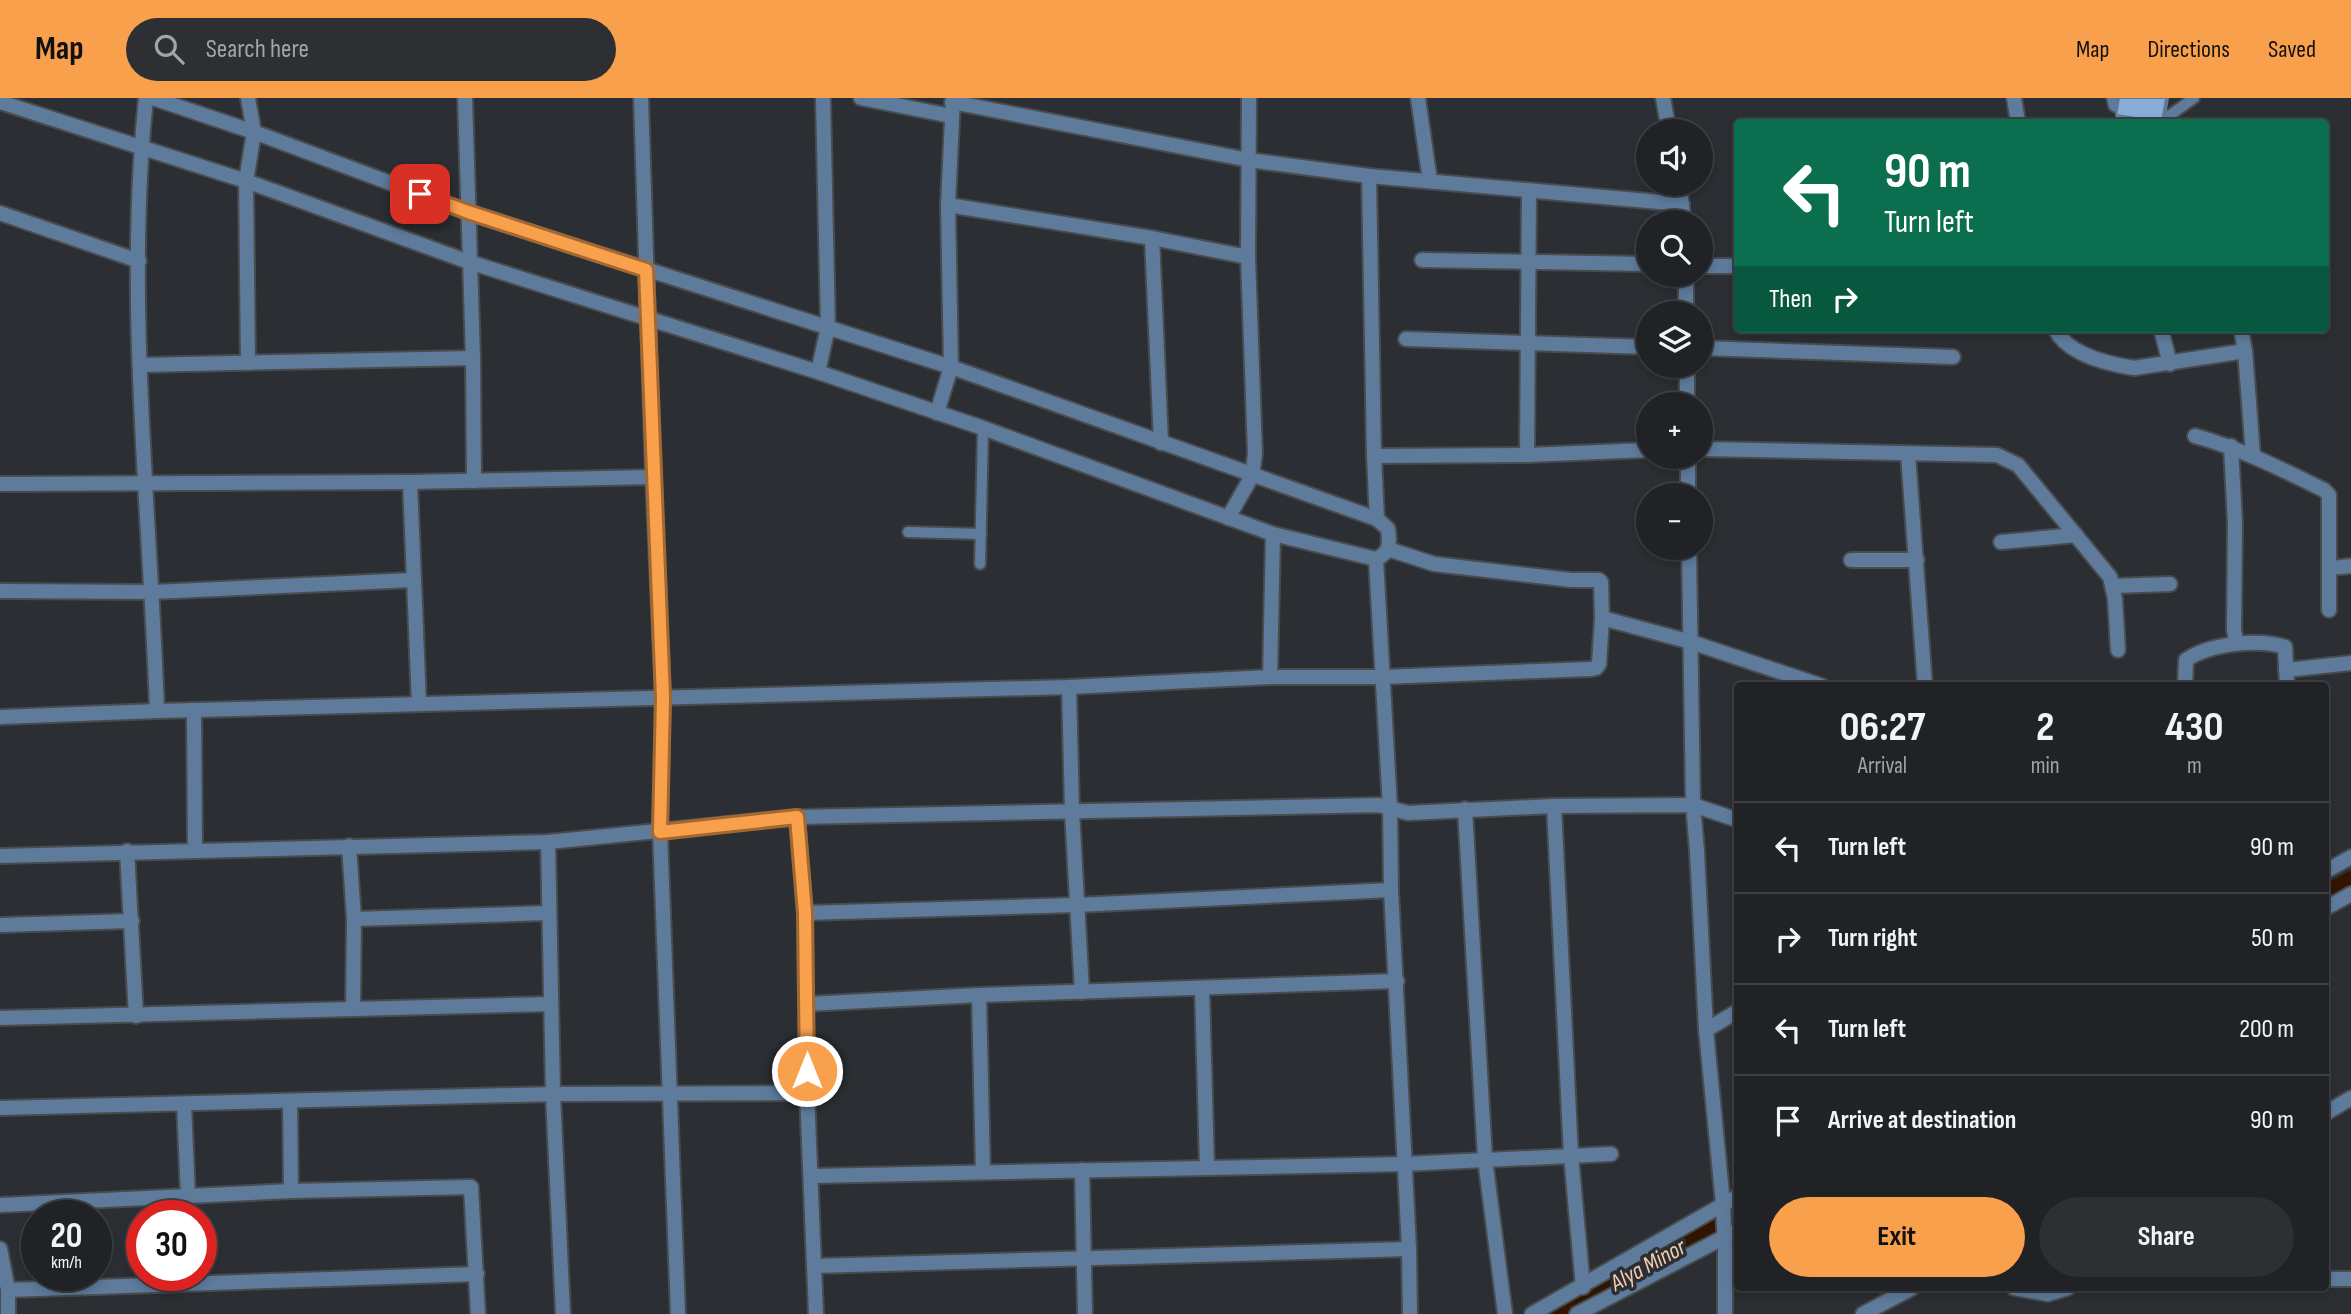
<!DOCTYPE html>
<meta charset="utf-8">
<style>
:root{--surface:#202226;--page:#2d2f32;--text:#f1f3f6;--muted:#a2a4a7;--line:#3d3f43;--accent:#f9a04d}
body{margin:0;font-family:"Sofia Sans Condensed",sans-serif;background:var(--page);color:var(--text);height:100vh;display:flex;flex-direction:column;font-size:26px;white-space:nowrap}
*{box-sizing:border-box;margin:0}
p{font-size:23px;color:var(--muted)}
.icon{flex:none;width:38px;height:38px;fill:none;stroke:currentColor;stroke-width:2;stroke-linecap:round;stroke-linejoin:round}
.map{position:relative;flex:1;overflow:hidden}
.sheet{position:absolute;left:1734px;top:584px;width:595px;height:609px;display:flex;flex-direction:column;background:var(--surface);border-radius:7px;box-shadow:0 4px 10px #0003,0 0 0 2px var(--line)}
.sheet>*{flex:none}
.banner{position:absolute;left:1734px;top:21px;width:595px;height:214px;border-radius:7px;box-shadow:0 4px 10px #0003,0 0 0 2px var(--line);background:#0b6e4f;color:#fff;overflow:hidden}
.fabs{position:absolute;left:1636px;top:21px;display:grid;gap:14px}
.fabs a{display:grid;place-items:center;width:77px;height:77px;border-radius:50%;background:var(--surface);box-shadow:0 4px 10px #0003,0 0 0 2px var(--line);font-size:35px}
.speed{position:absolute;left:21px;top:1102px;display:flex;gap:14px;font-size:35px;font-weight:700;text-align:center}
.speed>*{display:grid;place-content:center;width:91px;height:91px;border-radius:50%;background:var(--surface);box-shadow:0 4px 10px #0003,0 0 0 2px var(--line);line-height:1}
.speed small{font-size:18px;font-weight:400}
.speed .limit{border:10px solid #d22;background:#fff;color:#111}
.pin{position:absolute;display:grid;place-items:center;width:60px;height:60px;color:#fff;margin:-30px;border-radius:14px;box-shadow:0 4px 10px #0006}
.me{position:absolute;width:77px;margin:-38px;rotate:0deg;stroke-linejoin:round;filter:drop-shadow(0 0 5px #0008)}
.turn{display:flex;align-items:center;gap:24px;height:147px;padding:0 35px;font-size:32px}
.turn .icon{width:91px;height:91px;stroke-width:2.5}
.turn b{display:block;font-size:49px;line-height:60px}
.then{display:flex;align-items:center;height:66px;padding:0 35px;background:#0003;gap:14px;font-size:26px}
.eta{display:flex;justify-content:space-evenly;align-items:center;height:119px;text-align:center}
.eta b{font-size:42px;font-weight:700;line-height:49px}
.button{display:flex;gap:14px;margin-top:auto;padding:14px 35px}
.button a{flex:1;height:80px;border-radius:42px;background:var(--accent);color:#111;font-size:28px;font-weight:700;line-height:80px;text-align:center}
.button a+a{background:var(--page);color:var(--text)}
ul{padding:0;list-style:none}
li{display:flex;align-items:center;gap:21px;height:91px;padding:0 35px;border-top:2px solid var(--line)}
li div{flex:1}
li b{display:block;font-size:26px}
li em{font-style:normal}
header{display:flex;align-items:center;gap:42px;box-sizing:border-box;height:98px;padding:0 35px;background:var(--accent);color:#111}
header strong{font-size:33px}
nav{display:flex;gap:38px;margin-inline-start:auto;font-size:24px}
.search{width:490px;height:63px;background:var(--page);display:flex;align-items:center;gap:18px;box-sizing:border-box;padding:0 24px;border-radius:38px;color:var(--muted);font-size:26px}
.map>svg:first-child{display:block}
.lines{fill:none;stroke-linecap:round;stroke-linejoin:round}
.canal{stroke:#311500;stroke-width:19}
.lane-casing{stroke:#494c4f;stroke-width:14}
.street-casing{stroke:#494c4f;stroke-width:18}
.lane{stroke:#5e7b9c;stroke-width:10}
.street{stroke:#5e7b9c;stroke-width:14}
.wall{fill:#7495ba}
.shaded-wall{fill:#5e7997}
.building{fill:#87add8;stroke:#5e7997;stroke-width:2}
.route-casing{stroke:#a26832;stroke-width:18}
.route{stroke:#f9a04d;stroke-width:12}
.labels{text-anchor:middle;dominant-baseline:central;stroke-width:7;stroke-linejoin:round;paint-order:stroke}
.water-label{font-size:24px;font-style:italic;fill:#f5cdad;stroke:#2b2e32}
</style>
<header>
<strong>Map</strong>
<div class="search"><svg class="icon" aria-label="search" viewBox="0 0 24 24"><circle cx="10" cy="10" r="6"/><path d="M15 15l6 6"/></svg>Search here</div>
<nav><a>Map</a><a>Directions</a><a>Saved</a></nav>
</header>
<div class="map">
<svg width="2351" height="1216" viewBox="0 0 2351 1216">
<rect width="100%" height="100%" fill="#2b2e32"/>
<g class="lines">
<!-- canal -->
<g class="canal">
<path d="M2326 797 2351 783"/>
<path d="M1559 1216 1738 1118"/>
</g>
<defs>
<g id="lane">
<path d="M2112 0 2114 8 2120 10"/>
<path d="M2166 20 2194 0"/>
<path d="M908 434 981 436"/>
<path d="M980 466 983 330"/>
</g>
<g id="street">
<path d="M146 0C125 201 150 411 157 613"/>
<path d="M248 0 254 34 246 83 248 265"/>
<path d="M465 0 473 260 474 383"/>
<path d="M641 0 653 379 663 600 660 734 678 1216"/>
<path d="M861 0 951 18"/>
<path d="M1418 0 1430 83"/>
<path d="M1663 0 1669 33"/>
<path d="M2014 0 2018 24"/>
<path d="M0 4 246 83 469 164 818 274 983 330 1273 436 1376 461C1390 455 1390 445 1388 431L1377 421 951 269 468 114 254 34 153 0"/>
<path d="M952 4 1249 62 1369 78 1682 106"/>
<path d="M1369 78 1374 358 1377 421"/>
<path d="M1679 86 1684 124"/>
<path d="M948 107 1152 140 1248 159"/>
<path d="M0 115 139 163"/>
<path d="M1152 140 1161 345"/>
<path d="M1422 162 1648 166"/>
<path d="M1701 168H1738"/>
<path d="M1686 177V215"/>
<path d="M2055 231C2068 257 2108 266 2134 270L2245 253"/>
<path d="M2161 231 2170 266"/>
<path d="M2241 231 2245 253 2253 357"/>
<path d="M1406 241 1648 249"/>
<path d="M1701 250 1953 259"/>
<path d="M141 267 473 260"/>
<path d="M1687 268V306"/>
<path d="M818 274 828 229 823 0"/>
<path d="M937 315 951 269 948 107 953 0"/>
<path d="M2195 338C2242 351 2281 371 2324 392L2329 397V512"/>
<path d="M2231 348 2235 425 2234 532 2236 542 2239 544"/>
<path d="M1701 351 1997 357 2018 367 2110 479 2115 501 2118 552"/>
<path d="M1908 356 1925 588"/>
<path d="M1527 357 1529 93"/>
<path d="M1374 358 1527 357 1648 352"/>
<path d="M1688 359V397"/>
<path d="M410 384 419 606"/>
<path d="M0 386 410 384 653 379"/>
<path d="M1228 420 1252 378 1255 356 1248 159 1249 0"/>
<path d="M2001 444 2076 437"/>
<path d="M1689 450 1693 707 1697 753 1706 932 1723 1106 1725 1152V1216"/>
<path d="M1376 461 1390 710 1391 792 1409 1151 1410 1216"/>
<path d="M1851 462H1917"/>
<path d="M2331 470 2351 468"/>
<path d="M2114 488 2170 486"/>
<path d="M0 493 153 494 413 482"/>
<path d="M1602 520 1691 544 1822 588"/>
<path d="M2286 572 2351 565"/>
<path d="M1270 579 1273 436"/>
<path d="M2185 588 2186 562C2209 546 2258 540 2285 549L2287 588"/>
<path d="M1069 589 1072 713 1082 894"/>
<path d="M194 612 195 753"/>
<path d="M0 619 157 613 1069 589 1270 579H1382L1591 571 1596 570 1599 566 1602 520 1601 484 1599 482H1571L1434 466 1388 451"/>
<path d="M1554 708 1571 1058 1583 1189"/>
<path d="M1465 711 1485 1061 1505 1216"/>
<path d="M797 719 805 815 807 995 816 1216"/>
<path d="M548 744 553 996 563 1216"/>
<path d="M349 748 354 821 353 911"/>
<path d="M127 753 136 918"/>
<path d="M0 758 548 744 797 719 1379 707 1408 715 1554 708 1693 707 1738 722"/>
<path d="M2326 773 2351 759"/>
<path d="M2326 810 2351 796"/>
<path d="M805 815 1077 807 1391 792"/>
<path d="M354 821 548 815"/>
<path d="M0 827 132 823"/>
<path d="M1202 890 1207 1069"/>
<path d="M979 897 983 1074"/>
<path d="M807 906 979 897 1397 883"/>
<path d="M0 920 551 906"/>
<path d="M1706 932 1738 913"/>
<path d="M290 1003 291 1093"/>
<path d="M184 1006 188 1098"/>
<path d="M0 1010 553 996 807 995"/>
<path d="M2326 1015 2351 1000"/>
<path d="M1082 1072 1085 1216"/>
<path d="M811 1078 1404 1066 1611 1056"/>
<path d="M0 1107 291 1093 471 1089 478 1216"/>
<path d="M0 1151 8 1192V1216"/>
<path d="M814 1168 1409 1151"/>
<path d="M2326 1181H2351"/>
<path d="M2014 1190 2048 1196 2068 1190"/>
<path d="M8 1192 477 1176"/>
<path d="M1532 1216 1738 1098"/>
<path d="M1577 1216 1738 1132"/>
<path d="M1863 1216 1912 1190"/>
</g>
</defs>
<!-- lane casing -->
<use href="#lane" class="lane-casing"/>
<!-- street casing -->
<use href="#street" class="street-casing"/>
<!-- lane -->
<use href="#lane" class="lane"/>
<!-- street -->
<use href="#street" class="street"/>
</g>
<!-- wall -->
<path class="wall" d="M2116 17 2165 24H2116Z"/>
<!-- shaded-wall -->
<path class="shaded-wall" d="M2166 0H2169L2165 24H2162Z"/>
<!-- building -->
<path class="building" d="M2119 0H2166L2162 24 2116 17Z"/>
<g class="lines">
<defs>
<path id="route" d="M420 96 468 114 646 172 663 600 660 734 797 719 805 815 807 973"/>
</defs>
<!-- route casing -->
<use href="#route" class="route-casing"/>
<!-- route -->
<use href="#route" class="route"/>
</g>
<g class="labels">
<!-- water labels -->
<g class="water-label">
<text transform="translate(1648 1167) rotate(-29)">Alya Minor</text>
</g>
</g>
</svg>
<div class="fabs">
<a><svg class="icon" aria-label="sound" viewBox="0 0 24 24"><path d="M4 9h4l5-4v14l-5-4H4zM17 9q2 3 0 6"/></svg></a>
<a><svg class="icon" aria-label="search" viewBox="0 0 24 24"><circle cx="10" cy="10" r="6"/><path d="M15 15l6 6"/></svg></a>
<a><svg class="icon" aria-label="layers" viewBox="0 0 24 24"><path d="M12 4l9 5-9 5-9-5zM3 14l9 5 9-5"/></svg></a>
<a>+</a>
<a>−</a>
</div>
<div class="speed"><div>20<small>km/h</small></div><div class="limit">30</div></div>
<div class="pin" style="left:420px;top:96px;background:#d93025"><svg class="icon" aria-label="arrive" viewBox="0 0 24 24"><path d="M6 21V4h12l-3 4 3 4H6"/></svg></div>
<svg class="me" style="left:807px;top:973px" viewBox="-20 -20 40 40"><circle r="17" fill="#f9a04d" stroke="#fff" stroke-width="3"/><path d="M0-11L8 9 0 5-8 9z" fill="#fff"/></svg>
<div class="banner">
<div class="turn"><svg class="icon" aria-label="left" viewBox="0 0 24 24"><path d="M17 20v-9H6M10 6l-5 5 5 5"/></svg><div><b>90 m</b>Turn left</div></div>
<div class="then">Then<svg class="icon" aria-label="right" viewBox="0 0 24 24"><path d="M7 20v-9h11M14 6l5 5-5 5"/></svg></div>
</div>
<section class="sheet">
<div class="eta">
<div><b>06:27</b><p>Arrival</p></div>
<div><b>2</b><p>min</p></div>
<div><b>430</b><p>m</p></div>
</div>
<ul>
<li><svg class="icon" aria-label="left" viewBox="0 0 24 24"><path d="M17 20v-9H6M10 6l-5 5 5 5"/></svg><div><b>Turn left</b></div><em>90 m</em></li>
<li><svg class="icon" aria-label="right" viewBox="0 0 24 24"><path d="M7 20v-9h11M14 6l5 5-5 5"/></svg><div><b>Turn right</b></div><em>50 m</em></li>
<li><svg class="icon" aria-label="left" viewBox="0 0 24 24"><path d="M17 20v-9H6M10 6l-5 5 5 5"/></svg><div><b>Turn left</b></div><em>200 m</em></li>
<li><svg class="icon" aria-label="arrive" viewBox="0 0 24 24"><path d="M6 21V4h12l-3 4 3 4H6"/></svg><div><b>Arrive at destination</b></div><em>90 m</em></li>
</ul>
<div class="button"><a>Exit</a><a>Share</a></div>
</section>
</div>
